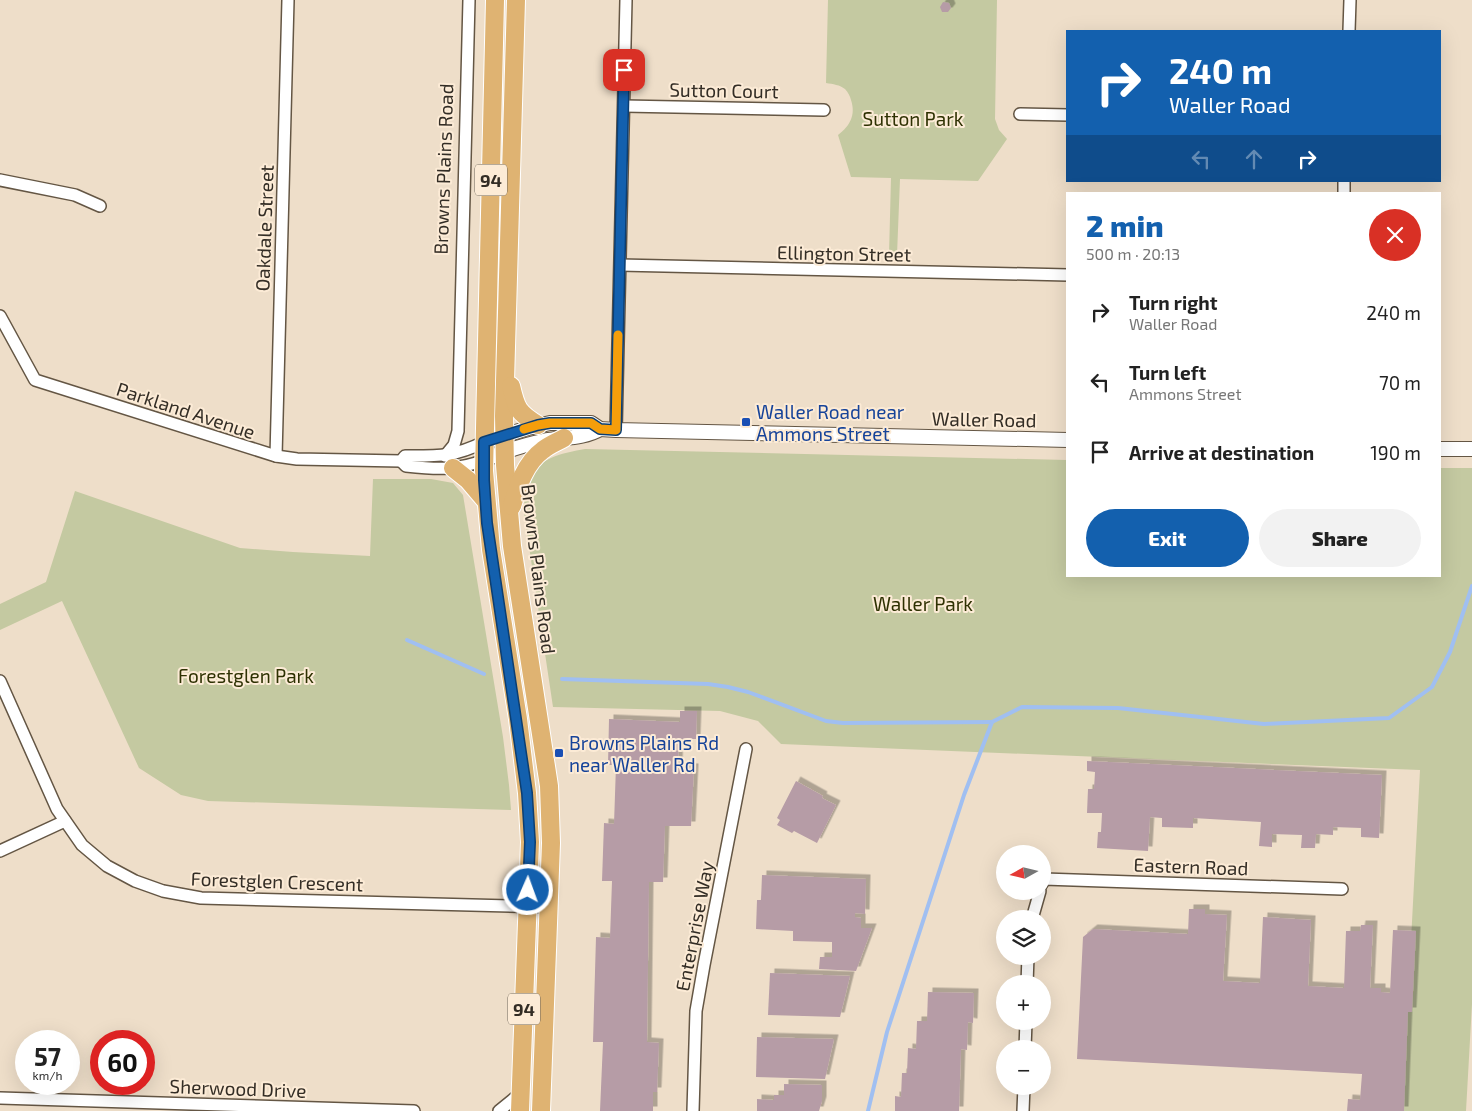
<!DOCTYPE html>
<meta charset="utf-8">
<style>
:root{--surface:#fff;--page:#f2f2f2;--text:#222;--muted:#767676;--accent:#1360ae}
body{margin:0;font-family:"Exo 2",sans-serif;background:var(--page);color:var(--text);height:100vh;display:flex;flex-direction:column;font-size:19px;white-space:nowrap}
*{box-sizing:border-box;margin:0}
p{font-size:16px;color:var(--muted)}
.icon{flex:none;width:28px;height:28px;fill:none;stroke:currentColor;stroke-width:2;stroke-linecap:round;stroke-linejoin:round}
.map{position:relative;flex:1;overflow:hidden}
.drawer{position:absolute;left:1066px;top:192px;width:375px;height:385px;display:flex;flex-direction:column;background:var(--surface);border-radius:0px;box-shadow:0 5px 20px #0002}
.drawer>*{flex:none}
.hud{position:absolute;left:1066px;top:30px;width:375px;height:152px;border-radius:0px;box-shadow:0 5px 20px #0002;background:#1360ae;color:#fff;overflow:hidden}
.needle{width:32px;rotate:262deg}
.fabs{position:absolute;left:996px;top:845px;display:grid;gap:10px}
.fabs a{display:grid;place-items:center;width:55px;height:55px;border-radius:50%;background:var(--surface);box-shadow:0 5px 20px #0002;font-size:25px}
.speed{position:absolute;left:15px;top:1030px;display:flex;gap:10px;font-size:25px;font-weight:700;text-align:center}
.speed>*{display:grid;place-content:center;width:65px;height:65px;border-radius:50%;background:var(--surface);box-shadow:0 5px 20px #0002;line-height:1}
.speed small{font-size:12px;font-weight:400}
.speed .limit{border:8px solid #d22;background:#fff;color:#111}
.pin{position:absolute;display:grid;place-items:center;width:42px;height:42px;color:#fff;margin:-21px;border-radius:10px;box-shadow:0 2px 8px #0006}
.me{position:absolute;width:55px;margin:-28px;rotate:2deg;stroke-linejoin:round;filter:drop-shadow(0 0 4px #0008)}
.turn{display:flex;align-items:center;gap:18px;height:105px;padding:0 20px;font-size:22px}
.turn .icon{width:65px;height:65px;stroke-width:2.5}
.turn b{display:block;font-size:35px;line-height:42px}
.lanes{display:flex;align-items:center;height:48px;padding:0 20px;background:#0003;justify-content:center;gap:25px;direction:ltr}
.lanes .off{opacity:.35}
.round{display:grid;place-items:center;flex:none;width:52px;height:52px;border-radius:26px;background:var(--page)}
.head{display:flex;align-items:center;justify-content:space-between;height:85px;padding:0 20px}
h1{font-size:30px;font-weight:800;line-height:38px;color:var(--accent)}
.primary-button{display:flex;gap:10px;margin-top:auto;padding:10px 20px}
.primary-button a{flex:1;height:58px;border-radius:30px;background:var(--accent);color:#fff;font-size:20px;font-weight:800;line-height:58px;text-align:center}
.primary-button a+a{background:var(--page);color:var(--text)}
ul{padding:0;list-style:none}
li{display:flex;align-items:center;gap:15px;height:70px;padding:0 20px}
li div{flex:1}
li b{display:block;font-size:19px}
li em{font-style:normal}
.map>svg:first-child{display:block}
.green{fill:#c4c9a1}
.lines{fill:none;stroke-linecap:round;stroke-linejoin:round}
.stream{stroke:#a0bff1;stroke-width:4}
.building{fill:#b69ca6;filter:url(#shadow)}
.minor-casing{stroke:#645644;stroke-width:14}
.tertiary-casing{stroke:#645644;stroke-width:16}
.primary-casing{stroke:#fff;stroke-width:20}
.minor{stroke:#fff;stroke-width:11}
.tertiary{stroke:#fff;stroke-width:14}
.primary{stroke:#dfb372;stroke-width:18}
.route-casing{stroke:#0c3e71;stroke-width:12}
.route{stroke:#1360ae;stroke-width:9}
.slow{stroke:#f59e0b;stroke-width:9}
.transit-dot{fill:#1a4fb4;stroke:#fcebd6;stroke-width:2}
.labels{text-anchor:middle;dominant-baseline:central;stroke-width:4;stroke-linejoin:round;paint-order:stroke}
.shield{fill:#fcebd6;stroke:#6f665a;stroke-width:1}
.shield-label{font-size:18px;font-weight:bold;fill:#332d25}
.street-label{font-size:19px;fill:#332d25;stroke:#fcebd6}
.park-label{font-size:19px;fill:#2e3102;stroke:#fcebd6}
.transit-label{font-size:19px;fill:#164399;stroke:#fcebd6;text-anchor:start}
</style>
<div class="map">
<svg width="1472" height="1111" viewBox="0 0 1472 1111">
<defs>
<filter id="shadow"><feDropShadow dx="4.5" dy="-4.5" stdDeviation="0" flood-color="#0004"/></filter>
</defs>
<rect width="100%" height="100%" fill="#eedec9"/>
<!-- green -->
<g class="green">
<path d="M828 0H997L995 119 999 130 1007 139 978 181 900 179 897 255H889L891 178 851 177 838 135C850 126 856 115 851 100 850 96 848 92 845 89 840 85 833 84 826 83Z"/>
<path d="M585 449 1067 460 1068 576H1440V468H1472V1004L1466 1111H1402L1420 770 781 744 758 721 720 711 553 707 524 513C525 504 523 491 526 482 536 458 563 453 585 449Z"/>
<path d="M373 479H431L453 483 463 495 503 737 509 785 511 810 208 801 181 795 139 768 62 601 0 630V604L46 582 75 491 240 548 293 552 370 556Z"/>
</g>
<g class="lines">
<!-- stream -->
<g class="stream">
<path d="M407 640 484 674"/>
<path d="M562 679 708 684 728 687 748 692 826 721 843 723 992 722"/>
<path d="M868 1111 887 1032 964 795 992 722 1022 707 1118 708 1264 724 1389 718 1432 687 1450 652 1472 586"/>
</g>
</g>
<!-- building -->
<g class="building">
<path d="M943 2 949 3 951 8 948 12H942L940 7Z"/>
<path d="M680 711H697L696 739H679L678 767 694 768 691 826H665L663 882H649L647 1042 659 1043 657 1092H653V1111H600L603 1042H593L596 937 610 938 612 881H602L604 823 614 824 616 765H608L609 719 680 722Z"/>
<path d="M1087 761 1382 775 1379 838 1361 837V828L1333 827V835L1316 834 1315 848H1301L1302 835 1272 834V847L1259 846 1261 822 1193 818V828L1162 827V818L1150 817 1148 851 1097 848 1098 832H1101L1102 813H1087L1088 789H1094L1095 772 1087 771Z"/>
<path d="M796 781 823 796 822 798 836 805 817 843 794 831 792 833 777 825 780 820 777 818Z"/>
<path d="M762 875 866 879 865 914 855 913V917L861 918V928H872L856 971 819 969 820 957H832V942L793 941V931L756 929 757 900H761Z"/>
<path d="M1189 909H1205V914L1227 915 1223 981 1260 983 1263 917 1311 920 1308 986 1344 988 1346 931H1360L1361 925H1373L1370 988H1381V992L1390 993 1393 930 1416 931 1412 1012H1408L1404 1111H1347L1348 1099 1360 1100 1362 1074 1077 1059 1083 937 1093 929 1188 934Z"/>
<path d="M770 973 850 976 840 1017 768 1015Z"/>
<path d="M928 992 974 993 973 1023 968 1022 967 1050 961 1049 959 1111H895V1096L901 1097 902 1073H907L908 1048 916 1049 917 1021H927Z"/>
<path d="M757 1037 834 1039 825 1079 756 1077Z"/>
<path d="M784 1084 822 1085V1101L819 1111H757V1099L774 1100V1095H784Z"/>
</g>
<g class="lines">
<defs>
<g id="minor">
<path d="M1349 31 1350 0"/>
<path d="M624 106 824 110"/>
<path d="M1020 114 1068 115"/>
<path d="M0 180 75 195 100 206"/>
<path d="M1344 194V181"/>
<path d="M620 265 1068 275"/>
<path d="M0 316 35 380 276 456 297 459 401 461 405 456C438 456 454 457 484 442"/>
<path d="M616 430 626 0"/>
<path d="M276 456 288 0"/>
<path d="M445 456 454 445 458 431 469 0"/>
<path d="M401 461 406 466C433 469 458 471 484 460"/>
<path d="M0 681 57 809 82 845 107 866 135 881 163 891 201 898 548 907"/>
<path d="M0 851 65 821"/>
<path d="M1042 884 1044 879 1342 889"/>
<path d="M1032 919 1040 891"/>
<path d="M1027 984 1028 956"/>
<path d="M1025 1049 1026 1021"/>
<path d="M0 1098 414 1111"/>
<path d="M499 1111 521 1093"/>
<path d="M693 1111 696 1011 704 965 746 749"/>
<path d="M1023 1111 1024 1086"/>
</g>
<g id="tertiary">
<path d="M484 442 528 428 550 423H591L600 429 616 430 1068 440"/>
<path d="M1440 449H1472"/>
<path d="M484 460C503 452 523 445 543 441 562 437 583 439 600 429"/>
</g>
<g id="primary">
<path d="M495 0 484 471 491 549 518 719 527 793 530 842 520 1111"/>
<path d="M516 0 504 416 505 465 512 546 549 786 551 843 541 1111"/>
<path d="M511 386C516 408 518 413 538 425"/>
<path d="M453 468 468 480 485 500"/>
<path d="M512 506C518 486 525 463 543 450 549 445 557 442 564 438"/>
</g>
</defs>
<!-- minor casing -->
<use href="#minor" class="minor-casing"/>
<!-- tertiary casing -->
<use href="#tertiary" class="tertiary-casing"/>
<!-- primary casing -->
<use href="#primary" class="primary-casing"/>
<!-- minor -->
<use href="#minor" class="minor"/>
<!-- tertiary -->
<use href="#tertiary" class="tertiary"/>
<!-- primary -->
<use href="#primary" class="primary"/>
</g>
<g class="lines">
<defs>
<path id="route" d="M528 890 530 842 527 793 487 523 484 480V442L538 425 550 423H591L600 429 616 430 624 70"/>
</defs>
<!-- route casing -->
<use href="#route" class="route-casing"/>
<!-- route -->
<use href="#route" class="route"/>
<!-- slow -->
<path class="slow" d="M524 429 538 425 550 423H591L600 429 616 430 618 335"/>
</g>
<!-- markers -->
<g class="transit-dot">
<rect x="741" y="417" width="10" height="10" rx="2.5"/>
<rect x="554" y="748" width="10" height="10" rx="2.5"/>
</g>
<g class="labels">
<!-- shield labels -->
<g class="shield">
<rect x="475" y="164.5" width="32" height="31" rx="4"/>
<rect x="508" y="993.5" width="32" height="31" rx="4"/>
</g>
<g class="shield-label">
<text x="491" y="180">94</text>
<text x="524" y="1009">94</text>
</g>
<!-- street labels -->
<g class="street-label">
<text transform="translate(724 90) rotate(1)">Sutton Court</text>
<text transform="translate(443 169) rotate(-88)">Browns Plains Road</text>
<text transform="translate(264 228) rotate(-88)">Oakdale Street</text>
<text transform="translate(844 253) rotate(1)">Ellington Street</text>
<text transform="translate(186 410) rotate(18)">Parkland Avenue</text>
<text transform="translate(984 419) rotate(1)">Waller Road</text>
<text transform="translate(539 569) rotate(83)">Browns Plains Road</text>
<text transform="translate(1191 866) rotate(2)">Eastern Road</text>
<text transform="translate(277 881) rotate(2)">Forestglen Crescent</text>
<text transform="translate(694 926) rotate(-79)">Enterprise Way</text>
<text transform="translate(238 1088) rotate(2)">Sherwood Drive</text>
</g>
<!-- park labels -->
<g class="park-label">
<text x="913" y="118">Sutton Park</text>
<text x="923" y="603">Waller Park</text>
<text x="246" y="675">Forestglen Park</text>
</g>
<!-- transit labels -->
<g class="transit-label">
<text x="756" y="411">Waller Road near<tspan x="756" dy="22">Ammons Street</tspan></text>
<text x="569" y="742">Browns Plains Rd<tspan x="569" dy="22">near Waller Rd</tspan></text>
</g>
</g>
</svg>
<div class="fabs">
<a><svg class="needle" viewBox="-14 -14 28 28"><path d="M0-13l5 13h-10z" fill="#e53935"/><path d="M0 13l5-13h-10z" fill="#767676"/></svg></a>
<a><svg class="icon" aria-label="layers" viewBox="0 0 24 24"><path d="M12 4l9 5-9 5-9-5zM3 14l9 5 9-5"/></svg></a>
<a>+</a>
<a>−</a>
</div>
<div class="speed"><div>57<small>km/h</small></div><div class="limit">60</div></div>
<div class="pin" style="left:624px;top:70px;background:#d93025"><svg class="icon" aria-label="arrive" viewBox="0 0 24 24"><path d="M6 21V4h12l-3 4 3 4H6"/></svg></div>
<svg class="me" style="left:528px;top:890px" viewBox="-20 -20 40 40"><circle r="17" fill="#1360ae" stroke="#fff" stroke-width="3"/><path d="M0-11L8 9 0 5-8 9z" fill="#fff"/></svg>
<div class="hud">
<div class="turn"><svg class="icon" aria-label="right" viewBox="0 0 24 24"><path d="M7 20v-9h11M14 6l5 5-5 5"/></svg><div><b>240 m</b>Waller Road</div></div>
<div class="lanes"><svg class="icon off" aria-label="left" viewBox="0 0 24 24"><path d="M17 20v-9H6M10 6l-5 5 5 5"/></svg><svg class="icon off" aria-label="ahead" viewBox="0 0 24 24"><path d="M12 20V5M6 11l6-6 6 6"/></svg><svg class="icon" aria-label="right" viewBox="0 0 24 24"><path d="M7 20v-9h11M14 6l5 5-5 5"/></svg></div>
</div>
<section class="drawer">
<div class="head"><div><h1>2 min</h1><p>500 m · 20:13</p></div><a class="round" style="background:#d93025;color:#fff"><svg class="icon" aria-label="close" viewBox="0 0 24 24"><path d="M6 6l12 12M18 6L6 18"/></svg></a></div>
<ul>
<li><svg class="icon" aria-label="right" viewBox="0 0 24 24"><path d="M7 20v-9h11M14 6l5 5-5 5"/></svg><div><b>Turn right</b><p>Waller Road</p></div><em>240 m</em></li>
<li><svg class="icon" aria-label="left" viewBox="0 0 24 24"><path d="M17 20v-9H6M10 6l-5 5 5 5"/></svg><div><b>Turn left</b><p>Ammons Street</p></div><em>70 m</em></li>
<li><svg class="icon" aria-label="arrive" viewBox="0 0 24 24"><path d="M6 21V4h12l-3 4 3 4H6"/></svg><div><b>Arrive at destination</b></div><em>190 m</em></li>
</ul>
<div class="primary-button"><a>Exit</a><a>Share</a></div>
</section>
</div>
